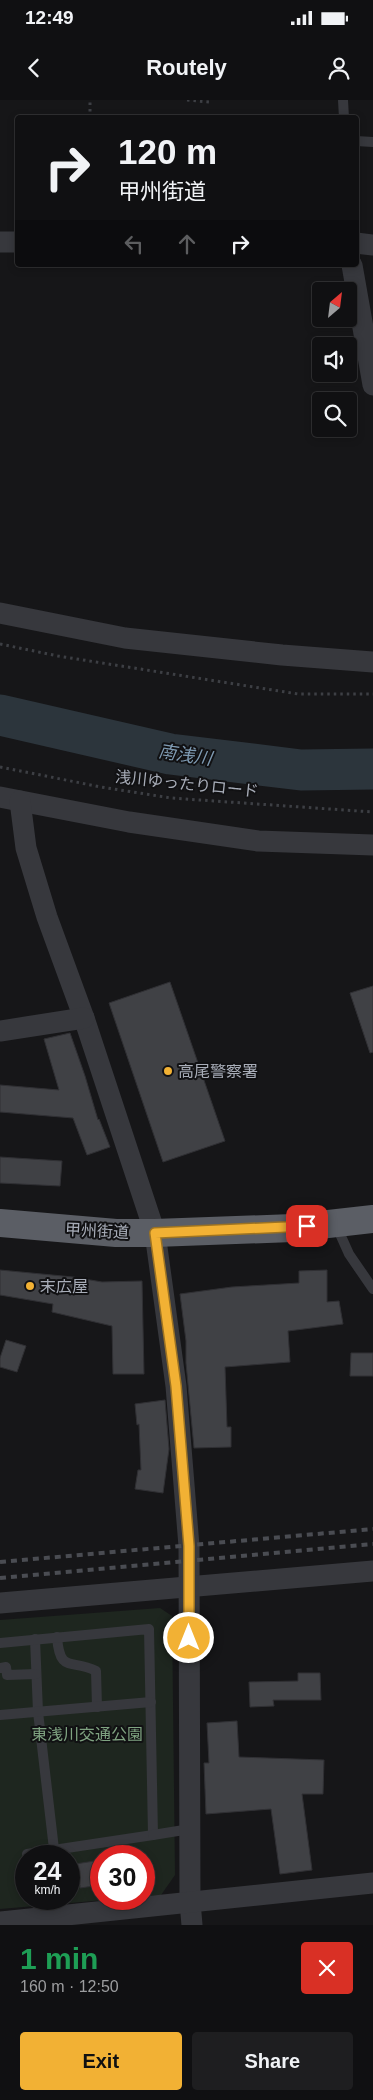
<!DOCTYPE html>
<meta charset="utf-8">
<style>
:root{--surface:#101012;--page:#1e1e20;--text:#f1f3f6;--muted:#9c9d9f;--line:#303032;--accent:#f2b134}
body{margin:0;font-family:Arial,"Noto Sans JP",sans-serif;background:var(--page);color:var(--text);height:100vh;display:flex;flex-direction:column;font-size:19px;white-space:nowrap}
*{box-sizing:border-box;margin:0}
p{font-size:16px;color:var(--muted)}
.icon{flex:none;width:28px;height:28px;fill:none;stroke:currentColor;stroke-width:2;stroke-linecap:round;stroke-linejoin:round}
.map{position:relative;height:1825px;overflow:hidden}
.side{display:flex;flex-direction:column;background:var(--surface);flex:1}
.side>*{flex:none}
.guide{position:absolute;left:15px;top:15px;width:344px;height:152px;border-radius:5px;box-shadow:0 2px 8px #0003,0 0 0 1px var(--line);background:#101012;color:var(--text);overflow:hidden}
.needle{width:32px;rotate:28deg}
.tools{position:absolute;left:312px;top:182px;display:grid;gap:10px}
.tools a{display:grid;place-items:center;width:45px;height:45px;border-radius:5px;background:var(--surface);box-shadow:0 2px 8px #0003,0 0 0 1px var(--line);font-size:25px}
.speed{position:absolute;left:15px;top:1745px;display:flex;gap:10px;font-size:25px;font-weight:700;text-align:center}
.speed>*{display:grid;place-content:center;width:65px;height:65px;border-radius:50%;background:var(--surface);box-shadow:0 2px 8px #0003,0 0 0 1px var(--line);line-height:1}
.speed small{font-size:12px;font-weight:400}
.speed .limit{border:8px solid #d22;background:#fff;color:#111}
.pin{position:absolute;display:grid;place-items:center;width:42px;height:42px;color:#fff;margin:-21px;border-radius:10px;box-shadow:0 2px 8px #0006}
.me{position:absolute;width:55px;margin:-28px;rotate:0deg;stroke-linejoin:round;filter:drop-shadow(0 0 4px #0008)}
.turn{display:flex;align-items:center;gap:18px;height:105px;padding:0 20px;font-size:22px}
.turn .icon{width:65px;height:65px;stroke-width:2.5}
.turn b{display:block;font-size:35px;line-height:42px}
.lanes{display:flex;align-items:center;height:48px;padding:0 20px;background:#0003;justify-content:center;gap:25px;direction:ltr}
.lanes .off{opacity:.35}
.round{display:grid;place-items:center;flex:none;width:52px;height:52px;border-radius:5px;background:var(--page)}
.headline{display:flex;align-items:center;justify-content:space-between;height:85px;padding:0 20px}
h1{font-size:30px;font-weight:700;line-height:38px;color:#1e9e55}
.button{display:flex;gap:10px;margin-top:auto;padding:10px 20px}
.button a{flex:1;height:58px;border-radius:5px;background:var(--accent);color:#111;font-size:20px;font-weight:700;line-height:58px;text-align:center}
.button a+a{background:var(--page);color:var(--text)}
.status{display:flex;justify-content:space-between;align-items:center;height:35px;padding:0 25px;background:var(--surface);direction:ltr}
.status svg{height:14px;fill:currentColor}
header{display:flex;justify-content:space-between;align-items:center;height:65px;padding:0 20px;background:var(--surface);font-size:22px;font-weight:700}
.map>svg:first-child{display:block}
.green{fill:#1e261f;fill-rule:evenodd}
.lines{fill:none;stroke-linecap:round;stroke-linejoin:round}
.river{stroke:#2c353c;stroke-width:41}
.building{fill:#404145;stroke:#303034}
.path{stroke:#3d3f44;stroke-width:3;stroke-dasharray:2.5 4;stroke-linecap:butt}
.service{stroke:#37383d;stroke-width:10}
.minor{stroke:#37383d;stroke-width:21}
.trunk{stroke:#5b5e65;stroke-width:28}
.rail{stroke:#4a4c52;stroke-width:4;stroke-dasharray:6 5;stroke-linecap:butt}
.route-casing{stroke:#9d7322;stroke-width:12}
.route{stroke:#f2b134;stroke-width:9}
.poi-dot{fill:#f2b134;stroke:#111113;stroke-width:2}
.labels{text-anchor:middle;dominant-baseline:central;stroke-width:4;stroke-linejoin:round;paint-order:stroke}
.street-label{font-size:16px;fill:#a8adb8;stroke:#111113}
.poi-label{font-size:16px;fill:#a8adb8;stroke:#111113;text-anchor:start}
.park-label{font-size:16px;fill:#7fa381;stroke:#111113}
.water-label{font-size:18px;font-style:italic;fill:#7f9bb3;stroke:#111113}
</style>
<div class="status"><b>12:49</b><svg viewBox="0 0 49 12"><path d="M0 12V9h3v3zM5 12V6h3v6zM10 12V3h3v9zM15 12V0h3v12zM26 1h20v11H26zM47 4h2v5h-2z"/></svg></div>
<header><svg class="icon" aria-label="back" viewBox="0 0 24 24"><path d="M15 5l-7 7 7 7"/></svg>Routely<svg class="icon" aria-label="person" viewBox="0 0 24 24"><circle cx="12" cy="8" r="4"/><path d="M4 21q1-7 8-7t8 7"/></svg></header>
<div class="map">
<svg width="373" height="1825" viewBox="0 0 373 1825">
<rect width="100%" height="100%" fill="#161618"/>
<!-- green -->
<path class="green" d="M160 1508 172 1516 175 1775 161 1795 144 1796V1756H101V1799H117L0 1809V1520ZM26 1756H69V1799H26Z"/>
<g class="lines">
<!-- river -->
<path class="river" d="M0 615 170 654 301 670 373 669"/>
</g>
<!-- building -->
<g class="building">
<path d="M170 882 225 1041 163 1062 109 903Z"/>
<path d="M373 886V952L370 953 350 893Z"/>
<path d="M70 933 85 976 98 1020 99 1019 110 1047 87 1055 73 1018 0 1012V985L59 990 44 939Z"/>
<path d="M0 1057 62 1061 60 1086 0 1083Z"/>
<path d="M0 1170 73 1177 102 1182 142 1181 144 1274H113L112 1226 52 1212 53 1204 0 1195Z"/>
<path d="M327 1170V1202L339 1201 343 1224 288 1231 290 1262 225 1267 227 1327H231V1347L194 1348 186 1263V1241L180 1194 232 1187 299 1183V1171Z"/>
<path d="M6 1240 26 1246 17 1272 0 1267V1258Z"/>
<path d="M351 1253H373V1276H350Z"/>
<path d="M165 1300 169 1349 163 1393 135 1389 138 1370H141L139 1324 137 1325 135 1304Z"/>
<path d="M298 1573H320L321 1600H273L274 1606 250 1607 249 1582 298 1581Z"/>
<path d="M237 1621 239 1657 324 1660 323 1694H302L312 1770 280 1774 271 1709 206 1714 204 1663H209L207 1623Z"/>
<path d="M101 1760V1785L80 1788V1785L69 1787V1765Z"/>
</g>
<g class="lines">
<!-- path -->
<g class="path">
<path d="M187 0 209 2V0"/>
<path d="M90 18V0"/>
<path d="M0 544 58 556 298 594H373"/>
<path d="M0 667 101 687 171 698 373 712"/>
</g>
<!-- service -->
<g class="service">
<path d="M343 0 344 18"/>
<path d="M356 41 373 42"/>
<path d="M336 1125 349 1154 373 1189"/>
<path d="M57 1537C60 1575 72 1558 96 1571L97 1607"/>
<path d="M35 1539 38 1612 54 1749"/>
<path d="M0 1543 149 1529 153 1735 27 1754"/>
<path d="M0 1568 6 1567 7 1575 36 1574"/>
<path d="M0 1615 151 1602"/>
<path d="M153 1735 190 1729"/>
</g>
<!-- minor -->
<g class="minor">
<path d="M0 142H18"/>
<path d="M356 143 373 145"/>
<path d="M352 165 373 285"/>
<path d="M0 513 125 538 282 555 373 562"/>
<path d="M0 697 129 722 258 741 373 745"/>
<path d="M20 701 26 748 47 817 84 918 155 1133 176 1286 189 1446 190 1802 192 1825"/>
<path d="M0 931 84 918"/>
<path d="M0 1503 373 1471"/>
<path d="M0 1822 373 1783"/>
</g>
<!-- trunk -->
<path class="trunk" d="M0 1123 116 1133H155L293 1128 373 1119"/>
<!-- rail -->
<g class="rail">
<path d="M0 1462 373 1429"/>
<path d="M0 1478 373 1444"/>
</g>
</g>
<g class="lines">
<defs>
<path id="route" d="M189 1538V1446L176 1286 155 1133 307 1126"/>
</defs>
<!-- route casing -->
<use href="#route" class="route-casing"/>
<!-- route -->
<use href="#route" class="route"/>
</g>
<!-- markers -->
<g class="poi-dot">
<circle cx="168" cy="971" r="5"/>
<circle cx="30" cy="1186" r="5"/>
</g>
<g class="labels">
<!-- street labels -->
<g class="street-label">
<text transform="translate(187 684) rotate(6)">浅川ゆったりロード</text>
<text transform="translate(97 1131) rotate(3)">甲州街道</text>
</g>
<!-- poi labels -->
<g class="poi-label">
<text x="178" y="971">高尾警察署</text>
<text x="40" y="1186">末広屋</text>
</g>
<!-- park labels -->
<g class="park-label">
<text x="87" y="1634">東浅川交通公園</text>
</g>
<!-- water labels -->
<g class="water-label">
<text transform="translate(185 655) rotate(9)">南浅川</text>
</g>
</g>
</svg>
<div class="tools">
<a><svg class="needle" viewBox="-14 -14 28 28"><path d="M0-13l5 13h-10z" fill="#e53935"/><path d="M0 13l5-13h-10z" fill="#9c9d9f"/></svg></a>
<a><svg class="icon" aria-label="sound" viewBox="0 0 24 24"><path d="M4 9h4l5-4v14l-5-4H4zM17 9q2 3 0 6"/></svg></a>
<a><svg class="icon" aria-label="search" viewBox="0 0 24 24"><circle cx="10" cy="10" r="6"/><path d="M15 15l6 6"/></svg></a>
</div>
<div class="speed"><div>24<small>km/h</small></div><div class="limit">30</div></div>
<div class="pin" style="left:307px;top:1126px;background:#d93025"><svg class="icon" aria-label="arrive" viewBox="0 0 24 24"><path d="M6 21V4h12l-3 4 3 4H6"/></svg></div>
<svg class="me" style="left:189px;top:1538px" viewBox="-20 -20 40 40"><circle r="17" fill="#f2b134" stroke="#fff" stroke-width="3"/><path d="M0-11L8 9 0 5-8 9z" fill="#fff"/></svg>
<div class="guide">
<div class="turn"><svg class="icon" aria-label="right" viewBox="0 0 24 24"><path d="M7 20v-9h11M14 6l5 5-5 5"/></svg><div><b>120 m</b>甲州街道</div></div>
<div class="lanes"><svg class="icon off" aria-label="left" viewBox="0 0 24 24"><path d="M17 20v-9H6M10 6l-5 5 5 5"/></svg><svg class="icon off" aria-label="ahead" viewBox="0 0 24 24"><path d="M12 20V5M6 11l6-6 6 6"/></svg><svg class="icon" aria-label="right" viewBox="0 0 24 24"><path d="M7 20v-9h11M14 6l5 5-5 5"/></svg></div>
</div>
</div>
<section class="side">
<div class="headline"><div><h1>1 min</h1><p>160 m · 12:50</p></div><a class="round" style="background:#d93025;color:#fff"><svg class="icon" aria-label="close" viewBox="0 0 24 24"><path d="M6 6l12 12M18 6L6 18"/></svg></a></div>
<div class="button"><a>Exit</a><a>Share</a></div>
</section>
